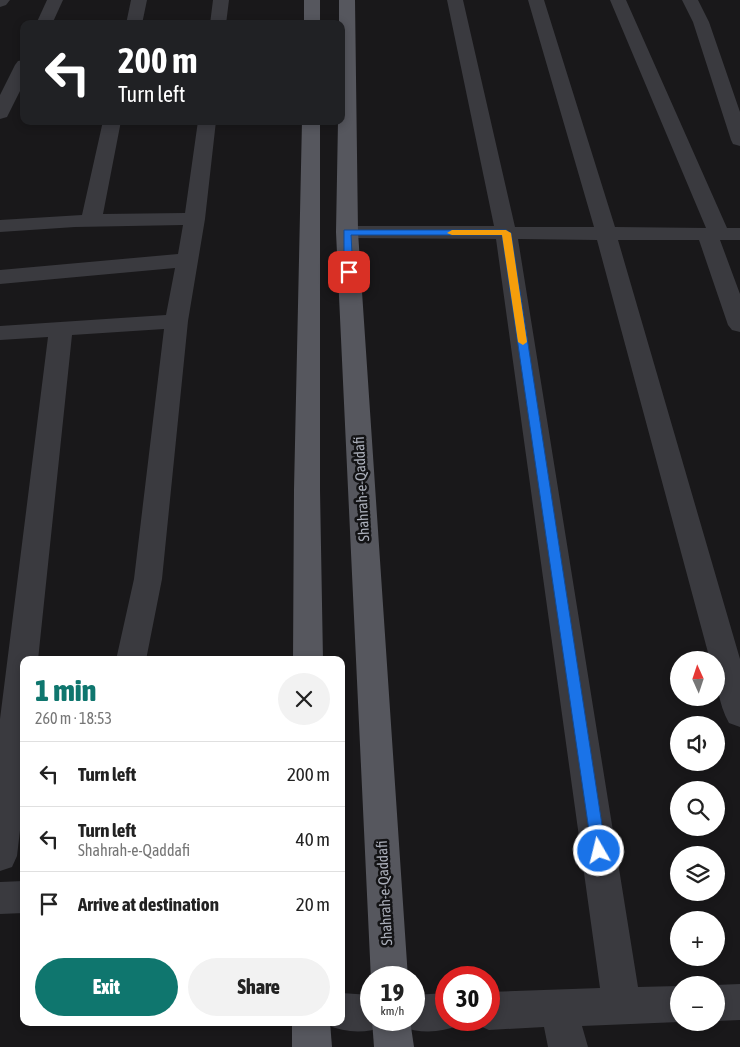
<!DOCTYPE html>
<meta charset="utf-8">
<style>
:root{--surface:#fff;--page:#f2f2f2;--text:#222;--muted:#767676;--line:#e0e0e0;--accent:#0f766e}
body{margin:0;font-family:"Asap Condensed",sans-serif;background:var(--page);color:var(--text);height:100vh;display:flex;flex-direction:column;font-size:19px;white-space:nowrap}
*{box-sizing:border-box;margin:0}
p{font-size:16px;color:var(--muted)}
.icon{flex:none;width:28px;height:28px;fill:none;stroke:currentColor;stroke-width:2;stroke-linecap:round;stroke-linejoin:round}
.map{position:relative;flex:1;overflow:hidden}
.drawer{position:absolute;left:20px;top:656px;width:325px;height:370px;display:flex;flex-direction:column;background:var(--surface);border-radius:10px;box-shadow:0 2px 8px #0003}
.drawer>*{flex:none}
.banner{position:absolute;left:20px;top:20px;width:325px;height:105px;border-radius:10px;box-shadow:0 2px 8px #0003;background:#202124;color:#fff;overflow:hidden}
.needle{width:32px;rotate:357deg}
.controls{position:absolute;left:670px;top:651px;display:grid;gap:10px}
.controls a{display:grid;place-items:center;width:55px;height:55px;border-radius:50%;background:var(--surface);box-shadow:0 2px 8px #0003;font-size:25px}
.speed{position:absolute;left:360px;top:966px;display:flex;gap:10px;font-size:25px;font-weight:700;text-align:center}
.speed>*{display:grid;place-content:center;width:65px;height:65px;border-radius:50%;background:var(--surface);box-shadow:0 2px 8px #0003;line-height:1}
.speed small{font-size:12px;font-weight:400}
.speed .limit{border:8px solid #d22;background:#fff;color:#111}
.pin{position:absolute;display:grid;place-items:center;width:42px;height:42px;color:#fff;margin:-21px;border-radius:10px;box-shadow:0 2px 8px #0006}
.me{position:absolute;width:55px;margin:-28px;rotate:352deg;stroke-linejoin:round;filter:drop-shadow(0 0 4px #0008)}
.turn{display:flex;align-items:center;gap:18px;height:105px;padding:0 15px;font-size:22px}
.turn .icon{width:65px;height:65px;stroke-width:2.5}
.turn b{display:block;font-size:35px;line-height:42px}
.round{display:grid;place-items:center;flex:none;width:52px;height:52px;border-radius:26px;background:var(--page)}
.head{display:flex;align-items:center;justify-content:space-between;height:85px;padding:0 15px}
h1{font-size:30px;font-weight:800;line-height:38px;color:var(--accent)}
.primary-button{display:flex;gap:10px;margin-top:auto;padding:10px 15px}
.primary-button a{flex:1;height:58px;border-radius:30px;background:var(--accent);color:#fff;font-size:20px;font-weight:800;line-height:58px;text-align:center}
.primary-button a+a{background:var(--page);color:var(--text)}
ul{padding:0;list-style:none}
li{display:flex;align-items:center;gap:15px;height:65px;padding:0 15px;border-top:1px solid var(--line)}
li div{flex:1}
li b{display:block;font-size:19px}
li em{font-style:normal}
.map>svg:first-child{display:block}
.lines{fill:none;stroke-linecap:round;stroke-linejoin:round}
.minor{fill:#3a3a3f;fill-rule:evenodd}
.primary{fill:#56575e;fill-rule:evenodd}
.route{fill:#1a73e8;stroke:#114b97}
.slow{fill:#f59e0b}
.labels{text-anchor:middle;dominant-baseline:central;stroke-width:5;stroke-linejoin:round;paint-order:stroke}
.street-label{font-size:15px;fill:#abafba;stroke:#131315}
</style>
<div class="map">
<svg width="740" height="1047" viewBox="0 0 740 1047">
<rect width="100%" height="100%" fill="#19181a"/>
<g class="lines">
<!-- minor -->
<g class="minor">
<path d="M0 0H10L6 5 0 7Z"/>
<path d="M47 0H63L52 24H36Z"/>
<path d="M131 0H147L142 24H126Z"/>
<path d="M213 0H229L226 24H210Z"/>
<path d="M447 0H463L515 227H594L528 0H544L615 227 706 228 610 0H626L727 228H740V240H720L740 294V332L732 330 728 325 699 240H618L740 659V727L729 723C718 703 716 682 716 660H710L597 240 518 239 638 987 679 986V1022L582 1026 588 1047H548L544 1027 489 1030 475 1024 474 1020H489V992L600 988 496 239 347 238 340 236 336 232 340 228 347 226H494Z"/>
<path d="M682 0H698L709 22 740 112V146L733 144 731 140 693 22Z"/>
<path d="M24 60V83L7 117 0 119V95L15 65 18 61Z"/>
<path d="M103 121H121L103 214 185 213 198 121H216L205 219 188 321 162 579 146 660H116L134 579 164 329 72 335 38 660H24V796L17 856 12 867 0 871V719L48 337 0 340V326L166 315 175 268 0 284V270L178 254 183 225 75 227 0 232V220L82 215Z"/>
<path d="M24 881V913L0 914V882Z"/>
<path d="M740 984V1020L716 1021 715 985Z"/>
<path d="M341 993 371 995V1020H387L385 1026C366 1034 346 1033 327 1025L326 1022H341Z"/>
<path d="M446 993V1020H462L460 1025C440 1033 420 1034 400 1026L398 1020H414V995Z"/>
</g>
<!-- primary -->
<g class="primary">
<rect x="304" y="0" width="16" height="24"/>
<path d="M339 0H355L358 232 408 978H371V980L336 232 338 121H341V24H339Z"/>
<path d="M302 121H320V490L323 660H293L294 490Z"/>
<path d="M372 1020H410L414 1047H374Z"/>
<path d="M292 1022H330L332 1047H292Z"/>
</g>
</g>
<!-- route -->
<path class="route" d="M344 230H506L511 233 606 851 604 856 599 858 594 856 592 851 502 235H351L353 272 349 274 344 272Z"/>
<!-- slow -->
<path class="slow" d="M506 230 511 233 527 342 523 345 518 342 502 235H452L447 233 452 230Z"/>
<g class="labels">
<!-- street labels -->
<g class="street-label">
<text transform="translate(361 489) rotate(-93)">Shahrah-e-Qaddafi</text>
<text transform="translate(384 893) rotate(-93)">Shahrah-e-Qaddafi</text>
</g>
</g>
</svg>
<div class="controls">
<a><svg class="needle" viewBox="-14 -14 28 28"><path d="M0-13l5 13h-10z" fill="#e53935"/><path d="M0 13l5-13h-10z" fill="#767676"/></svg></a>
<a><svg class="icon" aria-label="sound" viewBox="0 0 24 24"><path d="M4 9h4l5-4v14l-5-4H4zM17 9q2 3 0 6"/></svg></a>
<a><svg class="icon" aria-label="search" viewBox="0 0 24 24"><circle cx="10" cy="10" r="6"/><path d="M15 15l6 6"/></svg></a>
<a><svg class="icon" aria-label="layers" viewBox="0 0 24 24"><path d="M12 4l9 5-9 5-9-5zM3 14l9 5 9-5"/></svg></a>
<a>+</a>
<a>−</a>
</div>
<div class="speed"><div>19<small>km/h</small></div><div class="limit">30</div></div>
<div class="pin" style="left:349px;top:272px;background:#d93025"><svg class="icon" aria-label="arrive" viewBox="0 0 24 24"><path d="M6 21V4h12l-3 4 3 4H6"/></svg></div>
<svg class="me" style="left:599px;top:851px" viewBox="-20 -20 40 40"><circle r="17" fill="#1a73e8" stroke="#fff" stroke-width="3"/><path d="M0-11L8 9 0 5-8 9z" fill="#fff"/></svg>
<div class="banner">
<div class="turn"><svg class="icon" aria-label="left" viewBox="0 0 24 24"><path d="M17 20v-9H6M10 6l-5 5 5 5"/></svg><div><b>200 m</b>Turn left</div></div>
</div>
<section class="drawer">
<div class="head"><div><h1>1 min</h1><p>260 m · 18:53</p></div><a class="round"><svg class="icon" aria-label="close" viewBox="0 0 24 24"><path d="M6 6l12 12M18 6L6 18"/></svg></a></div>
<ul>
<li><svg class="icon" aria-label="left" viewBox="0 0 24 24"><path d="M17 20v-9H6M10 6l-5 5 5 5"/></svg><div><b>Turn left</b></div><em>200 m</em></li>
<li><svg class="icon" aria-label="left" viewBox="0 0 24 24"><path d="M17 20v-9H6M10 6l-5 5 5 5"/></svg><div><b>Turn left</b><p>Shahrah-e-Qaddafi</p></div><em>40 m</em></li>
<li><svg class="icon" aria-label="arrive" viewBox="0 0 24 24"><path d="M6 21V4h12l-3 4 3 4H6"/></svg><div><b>Arrive at destination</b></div><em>20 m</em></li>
</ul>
<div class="primary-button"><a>Exit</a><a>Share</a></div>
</section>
</div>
